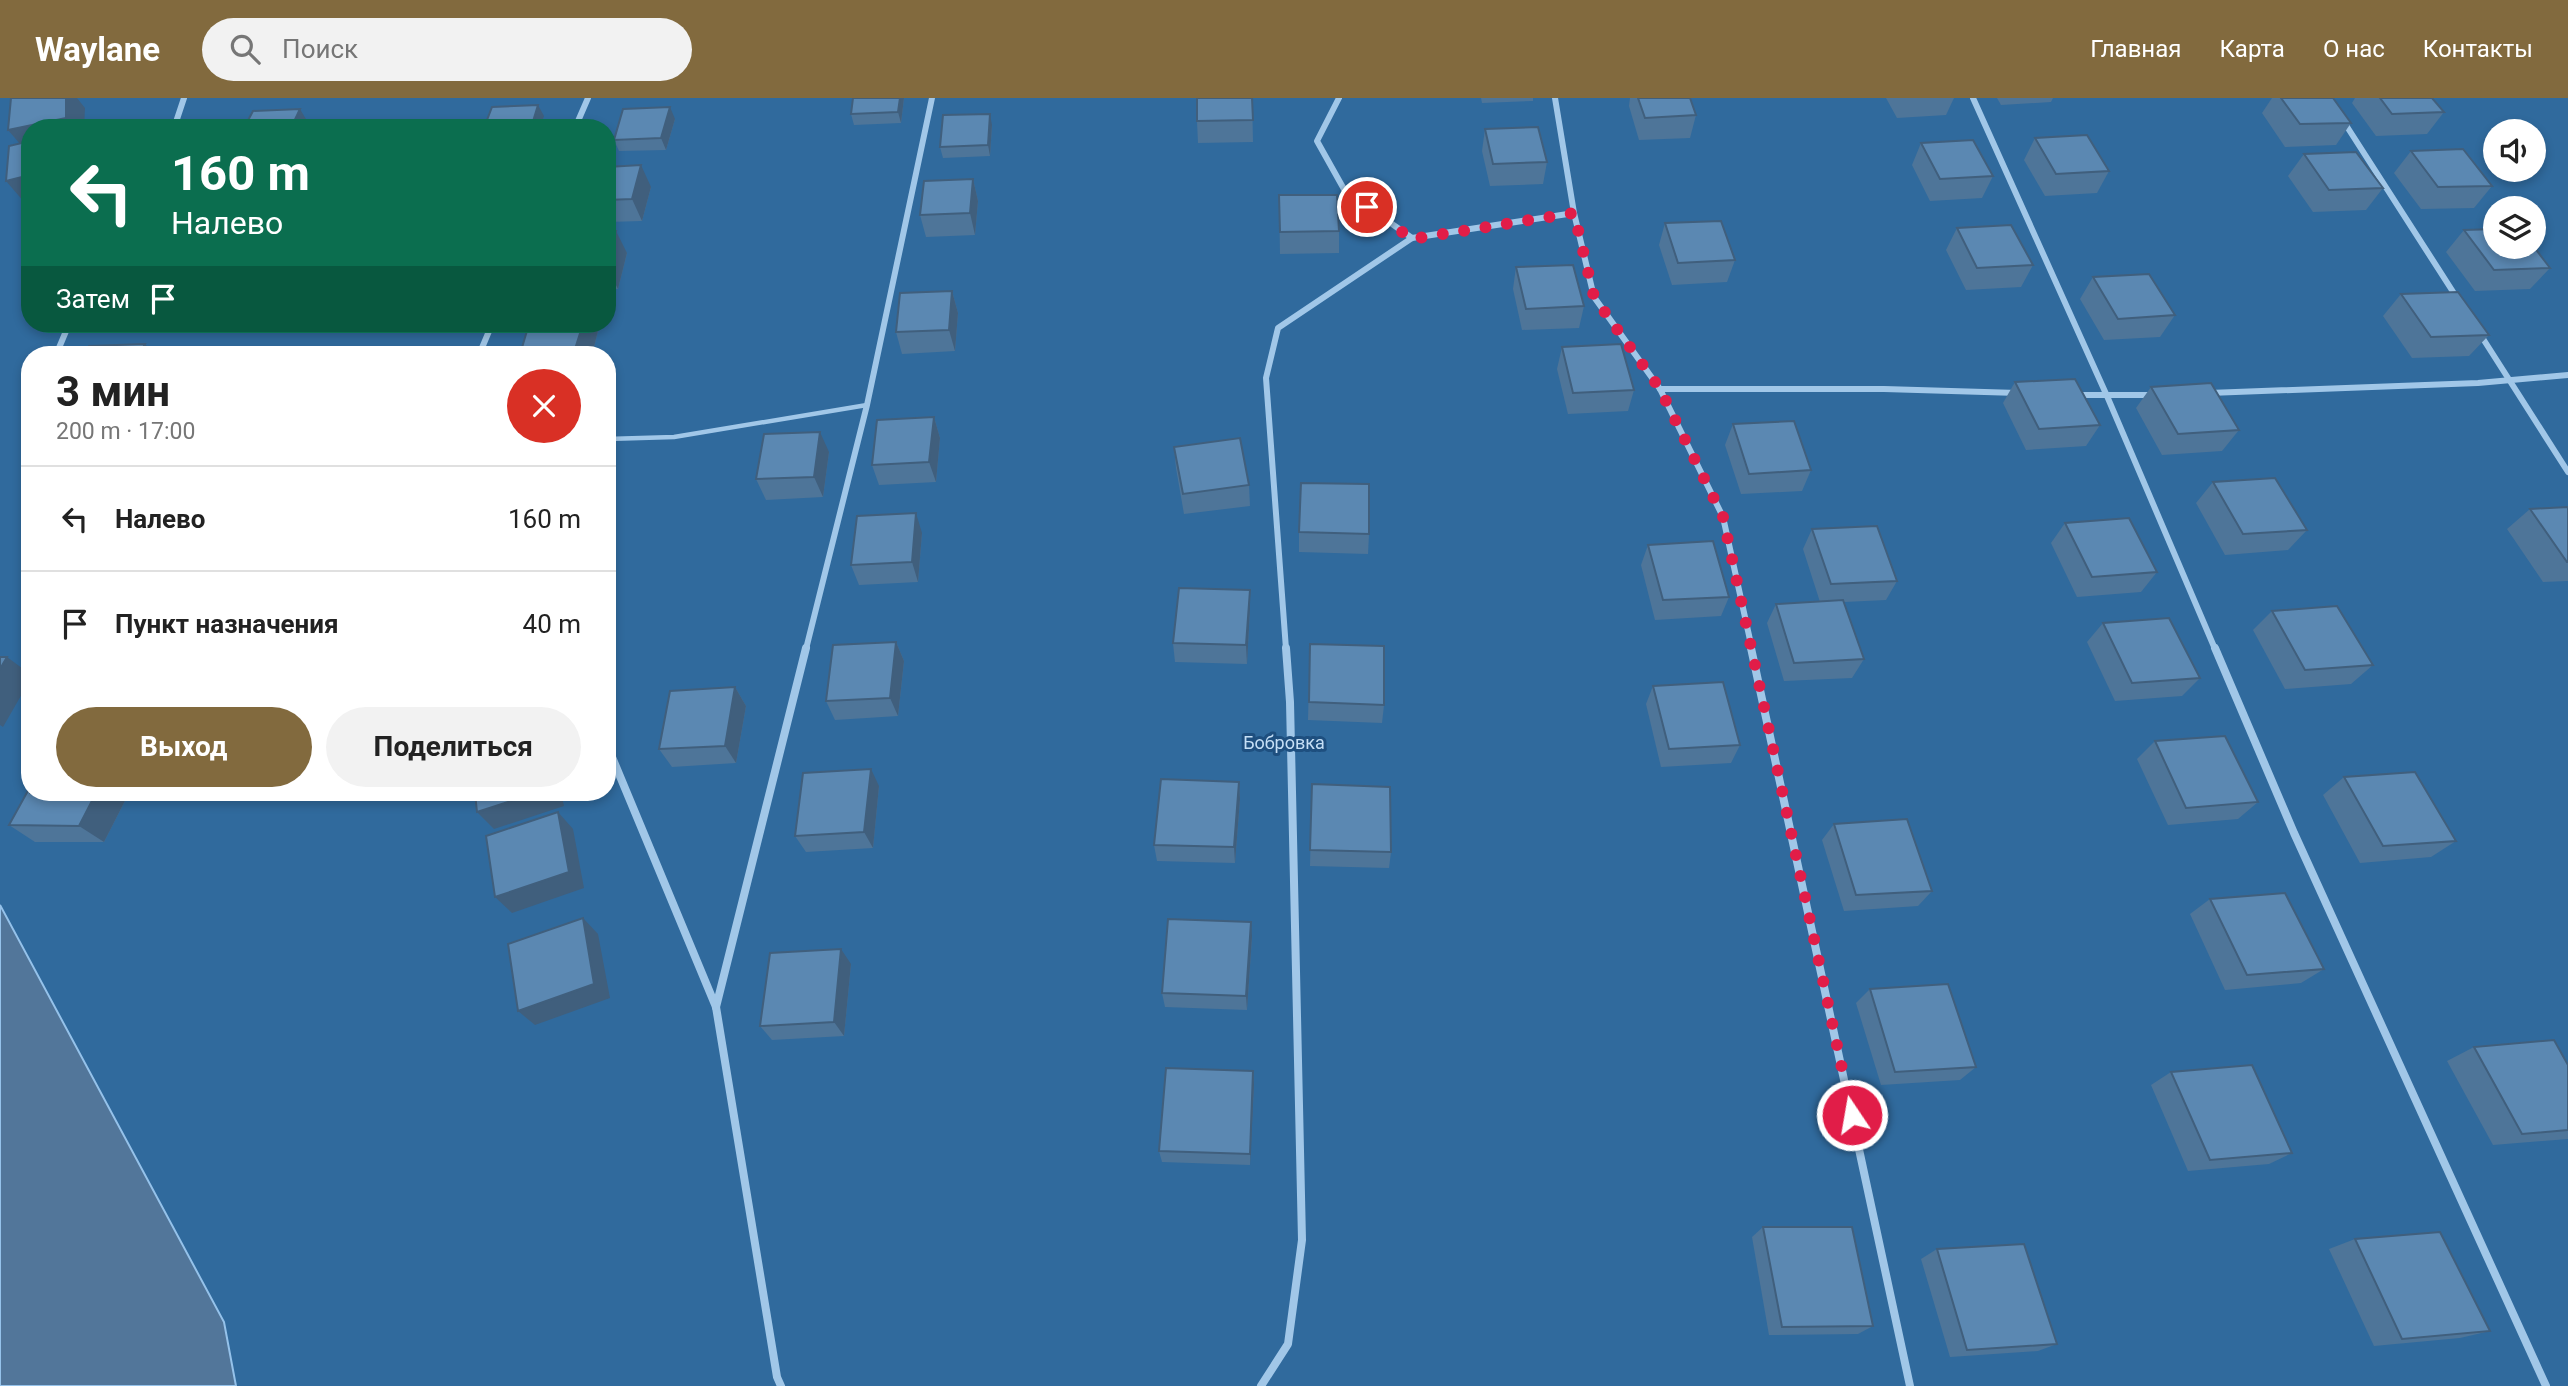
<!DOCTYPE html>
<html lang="ru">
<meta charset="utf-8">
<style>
:root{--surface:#fff;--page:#f2f2f2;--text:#222;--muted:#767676;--line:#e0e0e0;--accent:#826a3e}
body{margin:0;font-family:Roboto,sans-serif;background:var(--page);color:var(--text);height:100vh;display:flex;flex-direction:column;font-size:26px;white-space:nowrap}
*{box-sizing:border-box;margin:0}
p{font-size:23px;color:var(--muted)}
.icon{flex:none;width:38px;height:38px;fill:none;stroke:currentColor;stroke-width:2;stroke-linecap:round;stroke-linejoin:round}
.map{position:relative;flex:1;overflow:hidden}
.panel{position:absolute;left:21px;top:248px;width:595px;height:455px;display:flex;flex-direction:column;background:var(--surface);border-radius:28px;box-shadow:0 4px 10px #0003}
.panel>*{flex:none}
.top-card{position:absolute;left:21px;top:21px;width:595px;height:214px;border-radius:28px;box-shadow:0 4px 10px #0003;background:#0b6e4f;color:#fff;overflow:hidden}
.tools{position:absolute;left:2483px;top:21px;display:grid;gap:14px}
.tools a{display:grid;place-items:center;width:63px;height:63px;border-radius:50%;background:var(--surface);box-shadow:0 4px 10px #0003;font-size:35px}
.pin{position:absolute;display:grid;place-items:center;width:60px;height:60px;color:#fff;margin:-30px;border:4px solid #fff;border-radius:50%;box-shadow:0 2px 7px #0007}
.me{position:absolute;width:77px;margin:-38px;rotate:348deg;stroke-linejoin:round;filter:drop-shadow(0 0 5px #0008)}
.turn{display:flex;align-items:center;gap:24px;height:147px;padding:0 35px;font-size:32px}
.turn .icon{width:91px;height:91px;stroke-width:2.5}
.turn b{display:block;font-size:49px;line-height:60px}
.then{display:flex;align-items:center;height:66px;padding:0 35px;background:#0003;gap:14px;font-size:26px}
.round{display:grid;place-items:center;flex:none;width:74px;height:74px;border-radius:37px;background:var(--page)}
.headline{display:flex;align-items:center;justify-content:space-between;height:119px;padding:0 35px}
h1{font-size:42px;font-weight:700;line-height:52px}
.action{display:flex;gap:14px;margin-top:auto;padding:14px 35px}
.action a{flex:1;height:80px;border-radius:42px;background:var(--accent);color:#fff;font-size:28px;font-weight:700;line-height:80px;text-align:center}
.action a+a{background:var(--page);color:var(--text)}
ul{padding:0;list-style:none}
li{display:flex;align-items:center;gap:21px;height:105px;padding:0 35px;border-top:2px solid var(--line)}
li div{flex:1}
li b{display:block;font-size:26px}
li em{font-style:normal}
header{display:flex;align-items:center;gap:42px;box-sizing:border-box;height:98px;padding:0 35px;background:var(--accent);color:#fff}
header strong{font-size:33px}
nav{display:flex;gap:38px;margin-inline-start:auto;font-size:24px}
.search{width:490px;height:63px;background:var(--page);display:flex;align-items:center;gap:18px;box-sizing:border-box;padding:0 24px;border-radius:38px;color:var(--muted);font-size:26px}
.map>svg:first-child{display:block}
.green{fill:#306a9d;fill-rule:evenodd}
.water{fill:#52769a;stroke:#95c2ea;stroke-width:2}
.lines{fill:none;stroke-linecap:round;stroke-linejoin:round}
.service{stroke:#a1c7e8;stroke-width:4.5}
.minor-far1{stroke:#a1c7e8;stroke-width:6}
.minor{stroke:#a1c7e8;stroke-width:8}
.wall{fill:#4e7599}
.shaded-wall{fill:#405f7d}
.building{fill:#5b88b2;stroke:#405f7d;stroke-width:2}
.route{stroke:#e11d48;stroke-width:12;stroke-dasharray:0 21.6}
.labels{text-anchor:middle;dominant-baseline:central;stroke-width:6;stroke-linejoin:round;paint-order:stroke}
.park-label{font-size:18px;fill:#c5dff6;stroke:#1e4f7f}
</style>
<header>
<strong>Waylane</strong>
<div class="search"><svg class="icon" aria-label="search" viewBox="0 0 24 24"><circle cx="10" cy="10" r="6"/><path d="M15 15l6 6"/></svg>Поиск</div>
<nav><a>Главная</a><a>Карта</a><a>О нас</a><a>Контакты</a></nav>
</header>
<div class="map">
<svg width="2568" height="1288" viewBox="0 0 2568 1288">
<rect width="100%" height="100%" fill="#1e4f7f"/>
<!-- green -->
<path class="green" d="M0 0H2568V1288H0ZM30 30H607V226H30ZM2496 33H2534V72H2496ZM2496 110H2534V149H2496ZM30 257H607V695H30Z"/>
<!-- water -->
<path class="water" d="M0 807 224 1224 236 1288H0Z"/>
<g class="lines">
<!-- service -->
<path class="service" d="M607 341 674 339 867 307"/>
<!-- minor-far1 -->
<g class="minor-far1">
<path d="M1339 0 1317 43 1345 93 1412 140"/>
<path d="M1555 0 1574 115 1594 199 1660 291 1723 419 1752 551"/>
<path d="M1973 0 2107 298 2215 551"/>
<path d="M2344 24 2457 200"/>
<path d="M174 30 184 0"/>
<path d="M575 30 588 0"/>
<path d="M2480 236 2568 374"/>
<path d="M56 257 69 226"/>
<path d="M479 257 492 226"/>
<path d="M1660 291H1884L2018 295"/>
<path d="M2209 295 2478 285 2568 277"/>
<path d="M2076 297H2155"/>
<path d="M806 551 867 307 932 0"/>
<path d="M1286 551 1266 280 1278 230 1412 140 1574 115"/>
</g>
<!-- minor -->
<g class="minor">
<path d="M1751 550 1910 1288"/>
<path d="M2215 550 2294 735 2546 1288"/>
<path d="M607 647 716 909 777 1279 781 1288"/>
<path d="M716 909 806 550"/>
<path d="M1261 1288 1288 1246 1302 1142 1290 604 1286 550"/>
</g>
</g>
<!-- wall -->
<g class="wall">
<path d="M853 0H904L901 25 854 27 851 16Z"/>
<path d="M1252 0 1253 44 1198 45 1197 23Z"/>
<path d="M1481 0H1533V3L1482 5Z"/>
<path d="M1630 0H1690L1696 17 1690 40 1639 42 1629 8Z"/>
<path d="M1886 0H1954L1946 17 1897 20Z"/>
<path d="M1997 0H2053L2051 4 2001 7Z"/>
<path d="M2272 0H2333L2351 25 2336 47 2285 49 2262 15Z"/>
<path d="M2355 0H2432L2444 14 2427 36 2376 38 2352 5Z"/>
<path d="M675 21 666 52 619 53 614 42Z"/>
<path d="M992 27 990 58 943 60 940 49Z"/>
<path d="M1485 31 1547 64 1543 86 1490 88 1482 53Z"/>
<path d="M2035 40 2109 73 2097 95 2045 98 2024 62Z"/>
<path d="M1921 45 1993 78 1982 100 1930 103 1912 67Z"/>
<path d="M2411 53 2492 88 2474 110 2421 111 2394 75Z"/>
<path d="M2304 56 2383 90 2366 112 2313 114 2288 78Z"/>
<path d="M607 69 651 89 642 123 607 124Z"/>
<path d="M973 81 978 103 975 137 926 139 920 117Z"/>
<path d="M1279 97 1339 133V155L1280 156Z"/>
<path d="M1665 125 1735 162 1727 184 1672 187 1659 147Z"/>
<path d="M1957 130 2033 167 2021 189 1966 192 1946 152Z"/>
<path d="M2464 132 2550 170 2530 191 2475 193 2446 154Z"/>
<path d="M607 133 627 155 618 191 607 192Z"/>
<path d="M1516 169 1584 208 1579 230 1522 232 1513 191Z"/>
<path d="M2093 179 2175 217 2160 239 2104 242 2080 201Z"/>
<path d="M952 193 958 215 955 253 902 256 896 234Z"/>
<path d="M2401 196 2489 237 2469 258 2412 260 2383 218Z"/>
<path d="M529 226H595L598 233 592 257H523L521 253Z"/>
<path d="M1562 249 1634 292 1628 313 1568 316 1557 271Z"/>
<path d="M2015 284 2100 327 2086 348 2026 352 2003 305Z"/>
<path d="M2151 289 2239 332 2222 353 2162 357 2136 310Z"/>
<path d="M934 319 940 340 936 384 879 387 872 367Z"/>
<path d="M1733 326 1811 372 1802 393 1741 396 1725 347Z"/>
<path d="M1174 349 1249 387 1250 408 1184 416 1176 370Z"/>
<path d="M829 354 823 399 766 402 756 381Z"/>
<path d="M2213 384 2307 432 2288 452 2225 457 2196 405Z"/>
<path d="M2568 409V483L2543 484 2507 431 2530 411Z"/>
<path d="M2065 425 2157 474 2141 494 2077 499 2051 445Z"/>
<path d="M1812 431 1897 483 1886 502 1844 504 1864 561 1852 580 1784 583 1767 525 1776 506 1820 504 1803 451Z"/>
<path d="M1299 434 1369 436 1368 456 1299 454Z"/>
<path d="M922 435 918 484 859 487 851 467Z"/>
<path d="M1648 447 1729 499 1721 518 1655 522 1641 467Z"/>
<path d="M1250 511 1247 566 1175 564 1173 545Z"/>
<path d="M2272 513 2373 567 2351 586 2285 591 2253 532Z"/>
<path d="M2103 525 2200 580 2182 598 2115 603 2087 544Z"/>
<path d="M896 544 904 563 898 618 835 622 826 603Z"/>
<path d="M1310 546 1384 607 1382 625 1308 622Z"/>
<path d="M1653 588 1740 647 1731 665 1661 669 1646 606Z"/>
<path d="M735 589 746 608 736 665 672 669 659 651Z"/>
<path d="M2155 643 2258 704 2238 721 2168 727 2137 661Z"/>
<path d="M2344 679 2456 743 2431 759 2360 765 2323 697Z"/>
<path d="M1239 684 1240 701 1235 765 1157 763 1154 747Z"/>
<path d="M1312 686 1391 754 1389 770 1310 768Z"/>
<path d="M879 688 873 750 806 754 795 738Z"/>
<path d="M30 695H129L104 744H35L9 727Z"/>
<path d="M1834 726 1932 793 1918 808 1844 813 1822 742Z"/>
<path d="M2210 801 2324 871 2301 885 2225 892 2190 816Z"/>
<path d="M1252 839 1247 912 1165 909 1162 895Z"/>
<path d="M851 866 844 938 772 942 760 928Z"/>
<path d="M1870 891 1976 969 1960 982 1881 987 1856 905Z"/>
<path d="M2474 949 2568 967V1041L2493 1047 2447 963Z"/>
<path d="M1253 973 1254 986 1250 1067 1162 1064 1159 1053Z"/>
<path d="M2171 974 2292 1055 2269 1066 2188 1073 2151 987Z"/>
<path d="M1763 1129 1873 1228 1858 1236 1769 1237 1752 1139Z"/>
<path d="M2355 1141 2490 1233 2460 1240 2374 1248 2329 1151Z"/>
<path d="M1937 1151 2057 1246 2038 1253 1950 1259 1921 1161Z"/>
</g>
<!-- shaded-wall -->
<g class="shaded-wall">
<path d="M11 0H77L85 10 84 30H30V54H27L8 32Z"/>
<path d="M900 0H904L901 25 898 14Z"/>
<path d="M538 7 544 18 540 30H531Z"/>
<path d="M670 9 675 21 666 52 661 40Z"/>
<path d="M300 11 307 23 304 30H291Z"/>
<path d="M990 16 992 27 990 58 988 47Z"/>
<path d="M641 67 651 89 642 123 632 101Z"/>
<path d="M30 77V104L25 105 6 83Z"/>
<path d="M973 81 978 103 975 137 970 115Z"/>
<path d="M616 133 627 155 618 191 607 170Z"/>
<path d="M952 193 958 215 955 253 949 232Z"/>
<path d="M583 226H595L598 233 592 257H579L575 251Z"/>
<path d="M145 246 155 257H139Z"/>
<path d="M934 319 940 340 936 384 929 364Z"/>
<path d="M820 334 829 354 823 399 814 379Z"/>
<path d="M916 415 922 435 918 484 912 464Z"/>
<path d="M1250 492V511L1247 566 1246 547Z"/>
<path d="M896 544 904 563 898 618 890 600Z"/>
<path d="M7 559 30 576V582L3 629 0 627V571Z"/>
<path d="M735 589 746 608 736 665 725 648Z"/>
<path d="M871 671 879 688 873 750 864 734Z"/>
<path d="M1239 684 1240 701 1235 765 1234 749Z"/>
<path d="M96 695H129L104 744 79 728Z"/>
<path d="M536 695H561L564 708 494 731 477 714Z"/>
<path d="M558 714 573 731 584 790 512 815 495 799Z"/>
<path d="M583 820 598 836 610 900 535 927 518 913Z"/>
<path d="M1251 824 1252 839 1247 912 1246 898Z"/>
<path d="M841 851 851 866 844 938 834 924Z"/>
<path d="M1253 973 1254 986 1250 1067V1056Z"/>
</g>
<!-- building -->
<g class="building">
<path d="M11 0H66V20L8 32Z"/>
<path d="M853 0H900L898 14 851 16Z"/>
<path d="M1197 0H1252L1253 22 1197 23Z"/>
<path d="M1638 0H1690L1696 17 1645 20Z"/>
<path d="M2281 0H2333L2351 25 2300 26Z"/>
<path d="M2380 0H2432L2444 14 2392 16Z"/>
<path d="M538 7 531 30H484L492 9Z"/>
<path d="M670 9 661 40 614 42 623 11Z"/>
<path d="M300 11 291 30H244L253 13Z"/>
<path d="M990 16 988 47 940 49 943 17Z"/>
<path d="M1538 29 1547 64 1493 66 1485 31Z"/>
<path d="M2087 37 2109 73 2056 76 2035 40Z"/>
<path d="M1973 42 1993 78 1940 81 1921 45Z"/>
<path d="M30 43V77L6 83 9 48Z"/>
<path d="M2463 51 2492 88 2438 89 2411 53Z"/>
<path d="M2356 54 2383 90 2329 92 2304 56Z"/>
<path d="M641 67 632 101 607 102V69Z"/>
<path d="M973 81 970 115 920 117 924 83Z"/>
<path d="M1279 97H1337L1339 133 1280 134Z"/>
<path d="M1721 123 1735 162 1678 165 1665 125Z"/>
<path d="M2011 127 2033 167 1977 170 1957 130Z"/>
<path d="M2496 131V149H2534L2550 170 2494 172 2464 132Z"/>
<path d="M607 133H616L607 167Z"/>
<path d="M1573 167 1584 208 1526 211 1516 169Z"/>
<path d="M2149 176 2175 217 2118 221 2093 179Z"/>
<path d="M952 193 949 232 896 234 900 195Z"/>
<path d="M2458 194 2489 237 2431 239 2401 196Z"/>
<path d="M529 226H583L575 251 521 253Z"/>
<path d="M145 246 139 257H85L89 248Z"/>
<path d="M1621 246 1634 292 1573 295 1562 249Z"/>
<path d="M2075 281 2100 327 2039 331 2015 284Z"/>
<path d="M2211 285 2239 332 2178 336 2151 289Z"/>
<path d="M934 319 929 364 872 367 877 322Z"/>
<path d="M1794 323 1811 372 1749 376 1733 326Z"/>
<path d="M820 334 814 379 756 381 764 336Z"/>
<path d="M1240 340 1249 387 1183 396 1174 349Z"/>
<path d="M2275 380 2307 432 2243 436 2213 384Z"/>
<path d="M1301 385 1369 386V436L1299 434Z"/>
<path d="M2568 409V464H2567L2530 411Z"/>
<path d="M916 415 912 464 851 467 857 418Z"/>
<path d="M2129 420 2157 474 2092 479 2065 425Z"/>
<path d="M1877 428 1897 483 1831 486 1812 431Z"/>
<path d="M1713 443 1729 499 1663 502 1648 447Z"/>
<path d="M1179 490 1250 492 1246 547 1173 545Z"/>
<path d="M1843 502 1864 561 1794 565 1776 506Z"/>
<path d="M2337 508 2373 567 2305 572 2272 513Z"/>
<path d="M2169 520 2200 580 2132 585 2103 525Z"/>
<path d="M896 544 890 600 826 603 833 547Z"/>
<path d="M1310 546 1384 548V607L1309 604Z"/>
<path d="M0 559H7L0 571Z"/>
<path d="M1723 584 1740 647 1669 651 1653 588Z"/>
<path d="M735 589 725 648 659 651 670 593Z"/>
<path d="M2225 638 2258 704 2186 710 2155 643Z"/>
<path d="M871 671 864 734 795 738 803 675Z"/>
<path d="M2415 674 2456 743 2383 748 2344 679Z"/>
<path d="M1161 681 1239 684 1234 749 1154 747Z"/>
<path d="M1312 686 1390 689 1391 754 1310 752Z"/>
<path d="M30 689V695H96L79 728 9 727Z"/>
<path d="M475 695H536L477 714Z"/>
<path d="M558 714 569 774 495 799 486 738Z"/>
<path d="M1907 721 1932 793 1856 797 1834 726Z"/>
<path d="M2285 795 2324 871 2247 877 2210 801Z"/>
<path d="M583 820 594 886 518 913 508 846Z"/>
<path d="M1168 821 1251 824 1246 898 1162 895Z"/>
<path d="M841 851 834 924 760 928 770 855Z"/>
<path d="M1948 886 1976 969 1895 974 1870 891Z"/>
<path d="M2554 942 2568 967V1032L2522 1036 2474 949Z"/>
<path d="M2252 967 2292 1055 2210 1062 2171 974Z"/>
<path d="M1166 970 1253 973 1250 1056 1159 1053Z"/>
<path d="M1763 1129H1852L1873 1228 1782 1229Z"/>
<path d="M2440 1134 2490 1233 2402 1241 2355 1141Z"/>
<path d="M2024 1146 2057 1246 1967 1252 1937 1151Z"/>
</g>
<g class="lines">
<!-- route -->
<path class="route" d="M1367 109 1412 141 1574 115 1594 199 1660 291 1723 419 1852 1017"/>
</g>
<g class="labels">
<!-- park labels -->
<g class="park-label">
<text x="1284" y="644">Бобровка</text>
</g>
</g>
</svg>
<div class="tools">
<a><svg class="icon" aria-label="sound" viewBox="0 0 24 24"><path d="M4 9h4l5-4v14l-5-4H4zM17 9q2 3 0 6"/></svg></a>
<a><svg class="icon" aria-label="layers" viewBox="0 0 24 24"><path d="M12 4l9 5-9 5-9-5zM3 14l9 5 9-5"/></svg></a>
</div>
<div class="pin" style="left:1367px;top:109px;background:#d93025"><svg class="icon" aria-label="arrive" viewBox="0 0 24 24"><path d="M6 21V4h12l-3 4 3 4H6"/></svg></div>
<svg class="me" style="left:1852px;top:1017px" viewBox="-20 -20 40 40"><circle r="17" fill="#e11d48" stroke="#fff" stroke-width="3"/><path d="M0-11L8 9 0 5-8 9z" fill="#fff"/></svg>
<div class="top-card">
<div class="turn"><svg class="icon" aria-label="left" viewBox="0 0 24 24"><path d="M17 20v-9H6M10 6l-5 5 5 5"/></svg><div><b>160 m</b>Налево</div></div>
<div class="then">Затем<svg class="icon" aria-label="arrive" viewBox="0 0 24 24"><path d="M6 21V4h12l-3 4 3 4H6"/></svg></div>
</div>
<section class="panel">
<div class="headline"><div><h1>3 мин</h1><p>200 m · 17:00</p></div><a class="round" style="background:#d93025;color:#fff"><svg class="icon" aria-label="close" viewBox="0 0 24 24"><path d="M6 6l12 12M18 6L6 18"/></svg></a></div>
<ul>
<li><svg class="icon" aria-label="left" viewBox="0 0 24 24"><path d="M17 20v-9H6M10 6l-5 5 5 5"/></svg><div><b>Налево</b></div><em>160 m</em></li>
<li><svg class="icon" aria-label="arrive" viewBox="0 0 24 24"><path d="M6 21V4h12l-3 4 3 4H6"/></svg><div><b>Пункт назначения</b></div><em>40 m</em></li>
</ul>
<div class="action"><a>Выход</a><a>Поделиться</a></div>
</section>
</div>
